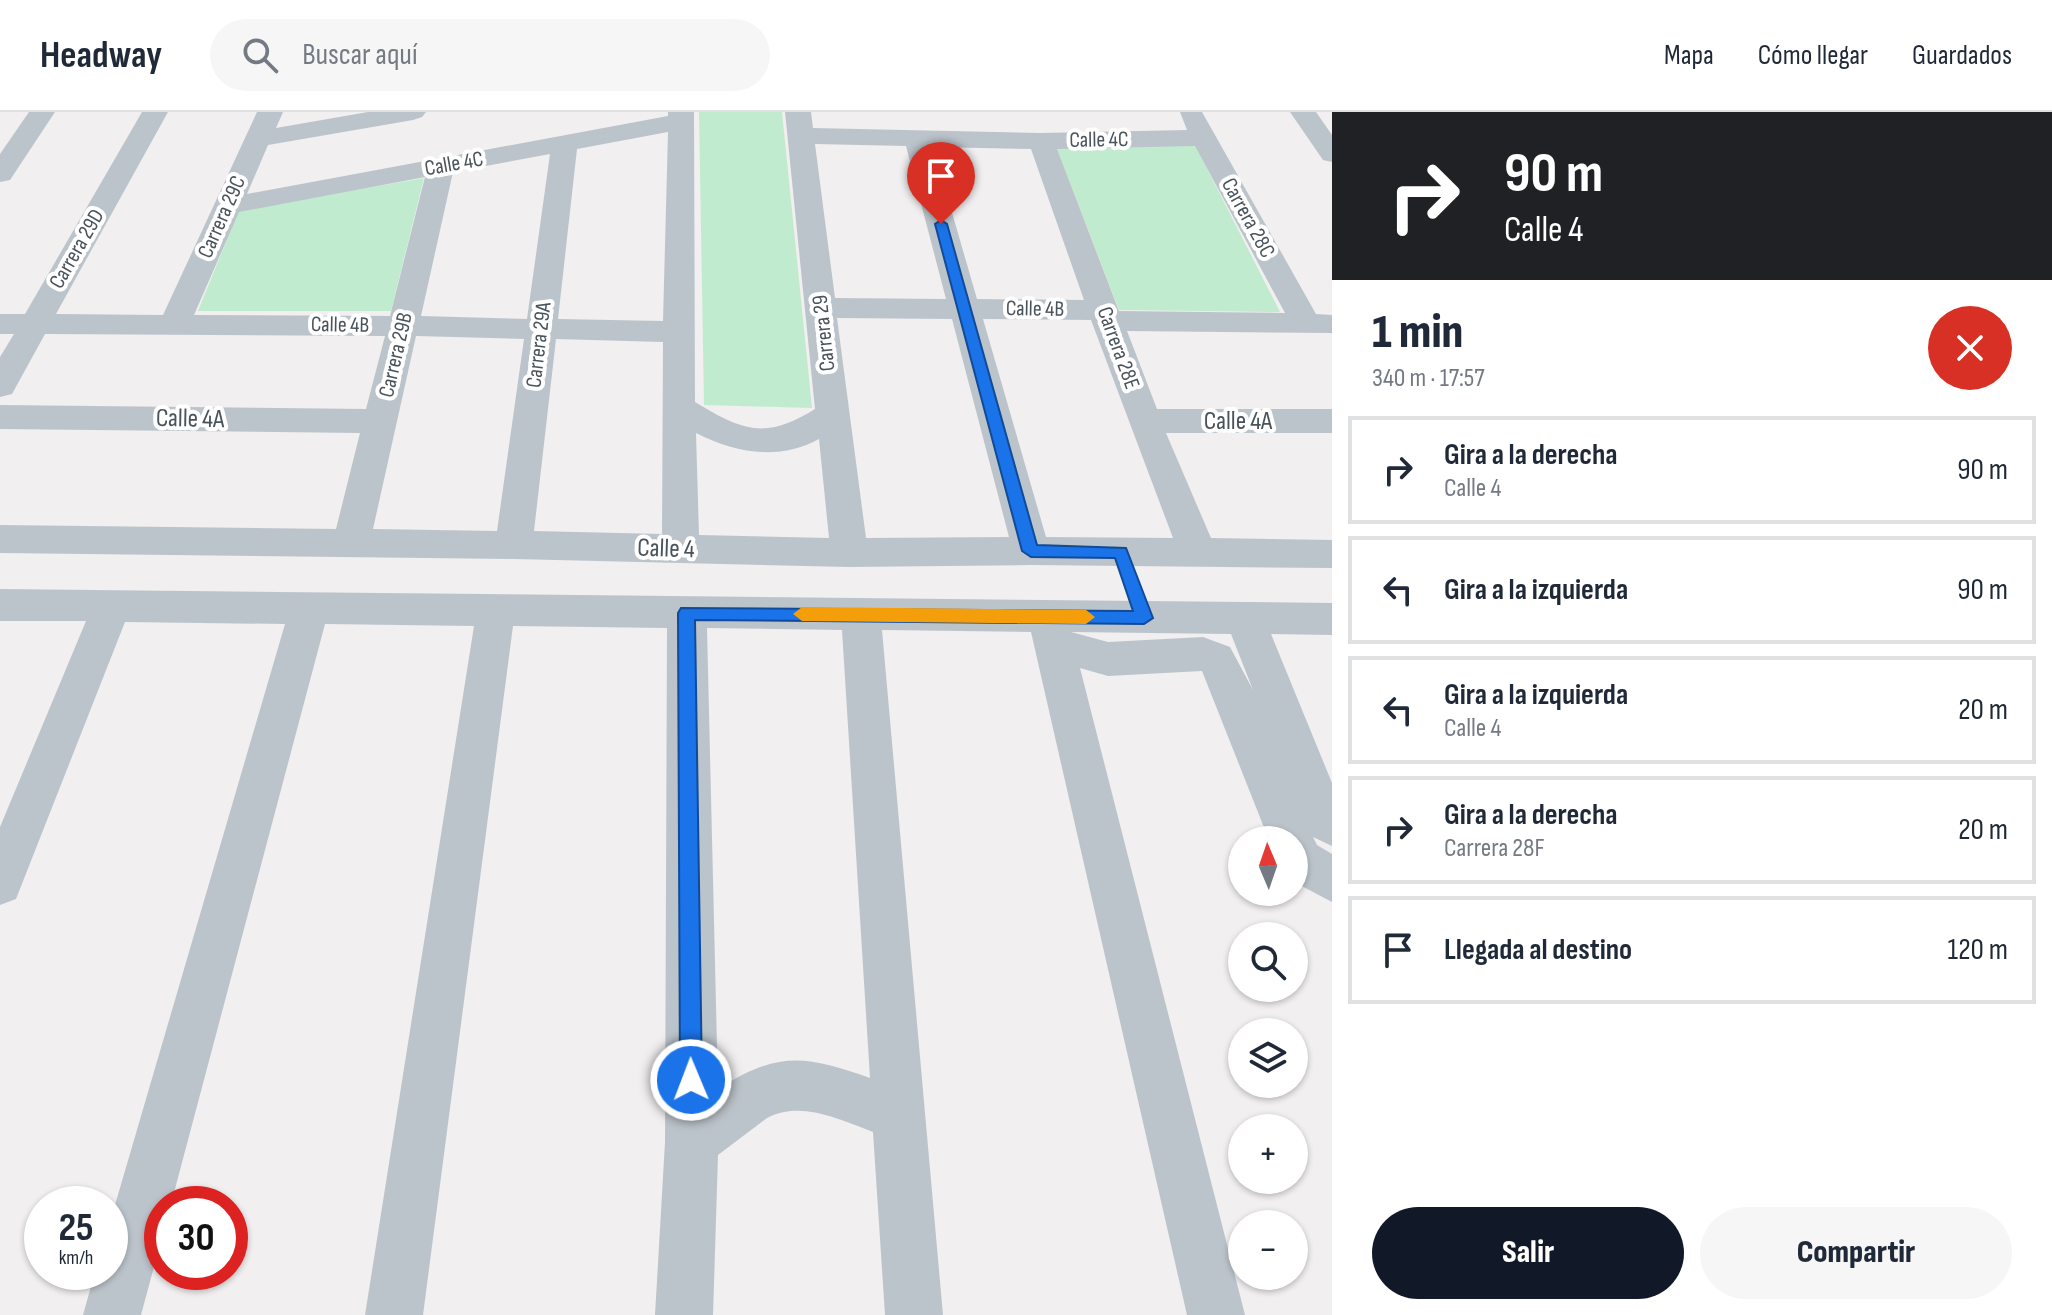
<!DOCTYPE html>
<html lang="es">
<meta charset="utf-8">
<style>
:root{--surface:#fff;--page:#f6f6f7;--text:#1f2937;--muted:#747a83;--line:#e0e1e3;--accent:#111827}
body{margin:0;font-family:"Sofia Sans Condensed",sans-serif;background:var(--page);color:var(--text);height:100vh;display:flex;flex-direction:column;font-size:30px;white-space:nowrap}
*{box-sizing:border-box;margin:0}
p{font-size:26px;color:var(--muted)}
.icon{flex:none;width:44px;height:44px;fill:none;stroke:currentColor;stroke-width:2;stroke-linecap:round;stroke-linejoin:round}
.map{position:relative;flex:1;overflow:hidden}
.sheet{display:flex;flex-direction:column;background:var(--surface);width:720px}
.sheet>*{flex:none}
.banner{background:#202124;color:#fff;overflow:hidden}
.needle{width:52px;rotate:358deg}
.buttons{position:absolute;left:1228px;top:714px;display:grid;gap:16px}
.buttons a{display:grid;place-items:center;width:80px;height:80px;border-radius:50%;background:var(--surface);box-shadow:0 2px 6px #0004;font-size:40px}
.speed{position:absolute;left:24px;top:1074px;display:flex;gap:16px;font-size:40px;font-weight:700;text-align:center}
.speed>*{display:grid;place-content:center;width:104px;height:104px;border-radius:50%;background:var(--surface);box-shadow:0 2px 6px #0004;line-height:1}
.speed small{font-size:20px;font-weight:400}
.speed .limit{border:12px solid #d22;background:#fff;color:#111}
.pin{position:absolute;display:grid;place-items:center;width:68px;height:68px;color:#fff;margin:-82px -34px;border-radius:50% 50% 50% 0;rotate:-45deg;box-shadow:0 0 8px #0007}
.pin .icon{rotate:45deg}
.me{position:absolute;width:88px;margin:-44px;rotate:359deg;stroke-linejoin:round;filter:drop-shadow(0 0 6px #0008)}
.turn{display:flex;align-items:center;gap:28px;height:168px;padding:0 40px;font-size:36px}
.turn .icon{width:104px;height:104px;stroke-width:2.5}
.turn b{display:block;font-size:56px;line-height:68px}
.round{display:grid;place-items:center;flex:none;width:84px;height:84px;border-radius:42px;background:var(--page)}
.summary{display:flex;align-items:center;justify-content:space-between;height:136px;padding:0 40px}
h1{font-size:48px;font-weight:800;line-height:60px}
.primary-button{display:flex;gap:16px;margin-top:auto;padding:16px 40px}
.primary-button a{flex:1;height:92px;border-radius:48px;background:var(--accent);color:#fff;font-size:32px;font-weight:800;line-height:92px;text-align:center}
.primary-button a+a{background:var(--page);color:var(--text)}
ul{padding:0;list-style:none}
li{display:flex;align-items:center;gap:24px;height:108px;margin:0 16px 12px;padding:0 24px;border:4px solid var(--line);border-radius:0px}
li div{flex:1}
li b{display:block;font-size:30px}
li em{font-style:normal}
header{display:flex;align-items:center;gap:48px;box-sizing:border-box;height:112px;padding:0 40px;background:var(--surface);border-bottom:2px solid var(--line)}
header strong{font-size:38px}
nav{display:flex;gap:44px;margin-inline-start:auto;font-size:28px}
.search{width:560px;height:72px;background:var(--page);display:flex;align-items:center;gap:20px;box-sizing:border-box;padding:0 28px;border-radius:44px;color:var(--muted);font-size:30px}
main{display:flex;flex:1;min-height:0}
.map>svg:first-child{display:block}
.green{fill:#c1ebcf}
.lines{fill:none;stroke-linecap:round;stroke-linejoin:round}
.street{fill:#bcc4cb;fill-rule:evenodd}
.route{fill:#1a73e8;stroke:#114b97;stroke-width:2}
.slow{fill:#f59e0b}
.labels{text-anchor:middle;dominant-baseline:central;stroke-width:8;stroke-linejoin:round;paint-order:stroke}
.far-street-label{font-size:22px;fill:#49535b;stroke:#fff}
.street-label{font-size:26px;fill:#49535b;stroke:#fff}
</style>
<header>
<strong>Headway</strong>
<div class="search"><svg class="icon" aria-label="search" viewBox="0 0 24 24"><circle cx="10" cy="10" r="6"/><path d="M15 15l6 6"/></svg>Buscar aquí</div>
<nav><a>Mapa</a><a>Cómo llegar</a><a>Guardados</a></nav>
</header>
<main>
<div class="map">
<svg width="1332" height="1203" viewBox="0 0 1332 1203">
<rect width="100%" height="100%" fill="#f1efef"/>
<!-- green -->
<g class="green">
<path d="M699 0H782L812 296 704 293Z"/>
<path d="M1195 33 1280 200 1119 198 1056 35Z"/>
<path d="M424 66 391 199H198L239 98Z"/>
</g>
<g class="lines">
<!-- street -->
<g class="street">
<path d="M29 0H55L10 68 0 70V42Z"/>
<path d="M142 0H168L56 202 163 203 257 0H283L276 16 368 0H426L422 5 413 8 268 33 247 82 668 4V0H694L695 290C743 319 765 328 815 297L785 0H811L813 16 1041 21 1187 18 1180 0H1202L1316 202 1332 203V221L1127 219 1157 297H1332V321H1166L1211 426 1332 428V456L1031 453 849 455 514 447 0 441V413L336 417 360 321 0 317V293L366 297 385 224 45 222 12 282 0 285V245L14 222H0V202H25ZM668 20 663 209 558 207 577 37ZM815 32 906 34 946 187 835 186ZM1195 34 1285 201 1119 199 1057 37ZM933 35 1031 37 1084 188 977 187ZM550 42 527 207 421 204 453 60ZM425 65 390 204 194 203 239 100ZM837 206 952 207 1009 425 866 426ZM983 207 1091 208 1173 426 1046 425ZM416 224 524 227 497 419 373 417ZM556 227 663 230 662 422 534 419ZM696 321C735 341 779 349 819 327L829 426 699 423Z"/>
<path d="M1290 0H1316L1332 23V50L1323 48Z"/>
<path d="M0 477 1332 491V523L1271 522 1332 671V734L1313 725 1317 733 1332 742V790L1294 770V728H1269L1202 559 1108 564 1080 556 1245 1203H1187L1031 520 882 518 943 1203H885L873 1020C841 1008 800 988 767 1006L718 1043 713 1203H655L665 1030 667 516 513 514 423 1203H365L474 514 325 512 171 1092H162V1125L141 1203H83L95 1160H110V1110L285 512 125 510 16 787 0 793V715L86 509H0ZM707 516 842 518 870 966C805 943 778 939 718 977ZM1071 520 1231 522 1253 578 1230 535 1203 525 1108 530Z"/>
</g>
</g>
<!-- route -->
<path class="route" d="M941 108 947 112 1037 433 1126 436 1153 506 1144 512 695 508 702 968 699 976 691 979 683 976 680 968 678 501 681 496 1133 499 1115 446 1031 445 1022 439 935 112Z"/>
<!-- slow -->
<path class="slow" d="M802 495 1086 498 1095 505 1086 512 802 509 793 502Z"/>
<g class="labels">
<!-- far-street labels -->
<g class="far-street-label">
<text transform="translate(1099 28) rotate(-1)">Calle 4C</text>
<text transform="translate(454 52) rotate(-10)">Calle 4C</text>
<text transform="translate(222 105) rotate(-66)">Carrera 29C</text>
<text transform="translate(1248 106) rotate(61)">Carrera 28C</text>
<text transform="translate(77 137) rotate(-60)">Carrera 29D</text>
<text transform="translate(1035 197) rotate(1)">Calle 4B</text>
<text transform="translate(340 213) rotate(1)">Calle 4B</text>
<text transform="translate(824 221) rotate(-96)">Carrera 29</text>
<text transform="translate(539 233) rotate(-83)">Carrera 29A</text>
<text transform="translate(1118 236) rotate(70)">Carrera 28E</text>
<text transform="translate(396 243) rotate(-77)">Carrera 29B</text>
</g>
<!-- street labels -->
<g class="street-label">
<text transform="translate(190 307) rotate(1)">Calle 4A</text>
<text x="1238" y="309">Calle 4A</text>
<text transform="translate(666 437) rotate(2)">Calle 4</text>
</g>
</g>
</svg>
<div class="buttons">
<a><svg class="needle" viewBox="-14 -14 28 28"><path d="M0-13l5 13h-10z" fill="#e53935"/><path d="M0 13l5-13h-10z" fill="#747a83"/></svg></a>
<a><svg class="icon" aria-label="search" viewBox="0 0 24 24"><circle cx="10" cy="10" r="6"/><path d="M15 15l6 6"/></svg></a>
<a><svg class="icon" aria-label="layers" viewBox="0 0 24 24"><path d="M12 4l9 5-9 5-9-5zM3 14l9 5 9-5"/></svg></a>
<a>+</a>
<a>−</a>
</div>
<div class="speed"><div>25<small>km/h</small></div><div class="limit">30</div></div>
<div class="pin" style="left:941px;top:112px;background:#d93025"><svg class="icon" aria-label="arrive" viewBox="0 0 24 24"><path d="M6 21V4h12l-3 4 3 4H6"/></svg></div>
<svg class="me" style="left:691px;top:968px" viewBox="-20 -20 40 40"><circle r="17" fill="#1a73e8" stroke="#fff" stroke-width="3"/><path d="M0-11L8 9 0 5-8 9z" fill="#fff"/></svg>
</div>
<section class="sheet">
<div class="banner">
<div class="turn"><svg class="icon" aria-label="right" viewBox="0 0 24 24"><path d="M7 20v-9h11M14 6l5 5-5 5"/></svg><div><b>90 m</b>Calle 4</div></div>
</div>
<div class="summary"><div><h1>1 min</h1><p>340 m · 17:57</p></div><a class="round" style="background:#d93025;color:#fff"><svg class="icon" aria-label="close" viewBox="0 0 24 24"><path d="M6 6l12 12M18 6L6 18"/></svg></a></div>
<ul>
<li><svg class="icon" aria-label="right" viewBox="0 0 24 24"><path d="M7 20v-9h11M14 6l5 5-5 5"/></svg><div><b>Gira a la derecha</b><p>Calle 4</p></div><em>90 m</em></li>
<li><svg class="icon" aria-label="left" viewBox="0 0 24 24"><path d="M17 20v-9H6M10 6l-5 5 5 5"/></svg><div><b>Gira a la izquierda</b></div><em>90 m</em></li>
<li><svg class="icon" aria-label="left" viewBox="0 0 24 24"><path d="M17 20v-9H6M10 6l-5 5 5 5"/></svg><div><b>Gira a la izquierda</b><p>Calle 4</p></div><em>20 m</em></li>
<li><svg class="icon" aria-label="right" viewBox="0 0 24 24"><path d="M7 20v-9h11M14 6l5 5-5 5"/></svg><div><b>Gira a la derecha</b><p>Carrera 28F</p></div><em>20 m</em></li>
<li><svg class="icon" aria-label="arrive" viewBox="0 0 24 24"><path d="M6 21V4h12l-3 4 3 4H6"/></svg><div><b>Llegada al destino</b></div><em>120 m</em></li>
</ul>
<div class="primary-button"><a>Salir</a><a>Compartir</a></div>
</section>
</main>
